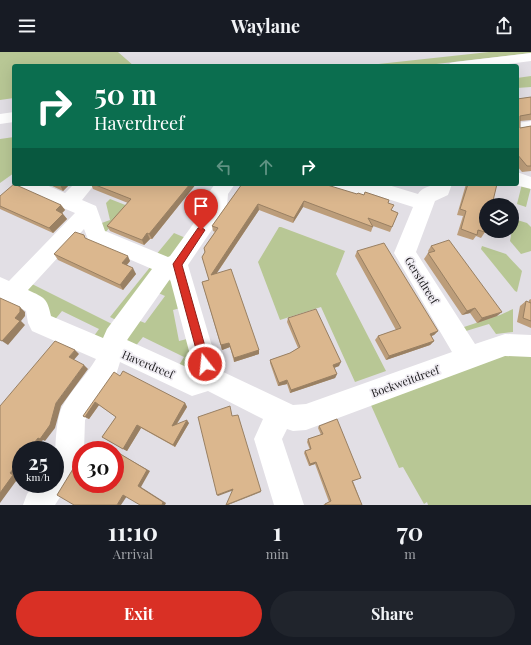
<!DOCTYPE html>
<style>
:root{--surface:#171b24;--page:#20242c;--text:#f1f3f6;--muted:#9ea1a6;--accent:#d93025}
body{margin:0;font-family:"Playfair Display",serif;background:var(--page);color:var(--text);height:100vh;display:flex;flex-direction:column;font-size:15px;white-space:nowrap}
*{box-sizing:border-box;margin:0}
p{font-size:13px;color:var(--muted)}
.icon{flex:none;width:22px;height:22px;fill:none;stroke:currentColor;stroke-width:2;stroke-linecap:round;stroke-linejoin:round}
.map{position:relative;height:453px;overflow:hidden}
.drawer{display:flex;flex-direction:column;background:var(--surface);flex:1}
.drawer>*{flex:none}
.guide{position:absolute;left:12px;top:12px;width:507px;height:122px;border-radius:4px;box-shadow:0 4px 16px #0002;background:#0b6e4f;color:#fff;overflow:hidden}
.fabs{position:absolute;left:479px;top:146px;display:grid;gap:8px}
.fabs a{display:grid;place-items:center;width:40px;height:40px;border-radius:50%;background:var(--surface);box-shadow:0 4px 16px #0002;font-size:20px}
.speed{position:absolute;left:12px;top:389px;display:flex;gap:8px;font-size:20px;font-weight:700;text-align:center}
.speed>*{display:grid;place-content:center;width:52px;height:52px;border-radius:50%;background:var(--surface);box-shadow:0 4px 16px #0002;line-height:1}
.speed small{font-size:10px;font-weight:400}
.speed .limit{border:6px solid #d22;background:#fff;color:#111}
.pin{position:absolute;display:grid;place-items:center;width:34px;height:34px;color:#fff;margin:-41px -17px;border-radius:50% 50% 50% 0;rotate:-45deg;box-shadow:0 0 4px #0007}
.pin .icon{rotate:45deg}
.me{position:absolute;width:44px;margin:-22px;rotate:344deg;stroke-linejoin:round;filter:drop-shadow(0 0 3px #0008)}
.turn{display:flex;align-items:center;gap:14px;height:84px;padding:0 16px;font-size:18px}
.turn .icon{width:52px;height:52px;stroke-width:2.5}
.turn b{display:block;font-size:28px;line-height:34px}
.lanes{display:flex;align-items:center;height:38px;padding:0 16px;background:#0003;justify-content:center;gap:20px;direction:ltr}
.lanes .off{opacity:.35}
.eta{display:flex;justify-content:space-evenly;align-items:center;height:68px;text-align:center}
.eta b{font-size:24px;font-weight:700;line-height:28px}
.primary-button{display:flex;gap:8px;margin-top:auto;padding:8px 16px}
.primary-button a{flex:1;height:46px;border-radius:24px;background:var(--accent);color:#fff;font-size:16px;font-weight:700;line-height:46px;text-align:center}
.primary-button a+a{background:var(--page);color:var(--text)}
header{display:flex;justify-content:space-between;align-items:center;height:52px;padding:0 16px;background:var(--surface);font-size:18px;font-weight:700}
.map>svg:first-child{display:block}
.green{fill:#b8c795}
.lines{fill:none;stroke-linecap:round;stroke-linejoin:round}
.minor{fill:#fff;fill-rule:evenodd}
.major{fill:#fff;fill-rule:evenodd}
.wall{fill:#bc9d7a}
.shaded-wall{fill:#998063}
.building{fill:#dbb78e;stroke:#998063}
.route{fill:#d93025;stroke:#8d1f18}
.labels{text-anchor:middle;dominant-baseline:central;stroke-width:3.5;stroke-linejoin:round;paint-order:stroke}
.street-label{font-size:11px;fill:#1b1a1c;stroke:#efecf2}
</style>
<header><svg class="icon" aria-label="menu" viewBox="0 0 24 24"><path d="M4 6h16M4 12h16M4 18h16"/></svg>Waylane<svg class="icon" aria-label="share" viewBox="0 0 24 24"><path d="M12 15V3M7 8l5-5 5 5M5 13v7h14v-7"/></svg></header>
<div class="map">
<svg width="531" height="453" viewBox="0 0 531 453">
<rect width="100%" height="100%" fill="#e2dfe5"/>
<!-- green -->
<g class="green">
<path d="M0 0H118L134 14H14V46L0 48Z"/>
<path d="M489 0H531V1L419 14H360Z"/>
<path d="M531 24V35L517 36V26Z"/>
<path d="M14 85V121L0 131V87Z"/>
<path d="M522 132 531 135 526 155 517 152Z"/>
<path d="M110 147 128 154 105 181 99 172 110 168 106 151Z"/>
<path d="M514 167 527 171 531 175V199L521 202 510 189Z"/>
<path d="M279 175H281L345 199 336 222 386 319 355 330 321 255 280 268 258 210Z"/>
<path d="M174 181 188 187 171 207 155 204Z"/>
<path d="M482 194 506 202 522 219 517 240 515 239 481 197Z"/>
<path d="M151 214 160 218 120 270 110 265Z"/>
<path d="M169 228 178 232 184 255 173 258 179 289 191 286 200 319 176 318 184 305 143 285 134 296 126 291 135 267 145 271 165 244 154 239 161 229Z"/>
<path d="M28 230 116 274 106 287 91 288 99 277 62 259 53 270 21 237Z"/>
<path d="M513 257V280L496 282 489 272 466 279 458 277 500 263Z"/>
<path d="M531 301V453H428L427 450 424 452 403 415 399 416 370 351 505 302Z"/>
</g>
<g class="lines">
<!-- minor -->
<g class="minor">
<path d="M531 69V79L517 81V71Z"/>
<path d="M517 120 531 125V137L511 132H517Z"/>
<path d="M17 132H44L65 141 74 132H95L82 148 96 154 105 179 168 205 170 204 207 153 209 140 215 132H235L228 142 227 155 224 160 188 213 219 318 293 353 306 352 452 300 394 201 413 155 372 142 359 145 333 137 331 132H385L418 142C424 132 442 132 452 132L448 143 435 149 416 200 475 292 505 282 531 283V305L505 304 306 378 293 379 287 377 282 387 304 453H274L254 387 263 367 208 339 192 344 120 310 116 323 85 368 84 398H81L80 413 55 453H23L27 442 35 432H55C55 414 54 371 62 355 71 338 86 324 96 307L32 279 28 271 26 259 0 246V225L9 229 75 161 19 137ZM84 177 89 190 152 217 107 277 103 286 51 264C47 246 45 246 28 238ZM170 227 194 318H193L127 288Z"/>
</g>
<!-- major -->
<g class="major">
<path d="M531 1V9L492 14H448L450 11 455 10Z"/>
<path d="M14 60V70L0 72V62Z"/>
</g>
</g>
<!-- wall -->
<g class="wall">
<path d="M531 45V68L520 69V76L531 74V119L522 120 517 114V47Z"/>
<path d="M48 132H70L63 139Z"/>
<path d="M91 132H196L152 187H150L144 193 110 179 107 174 128 151 93 137Z"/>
<path d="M242 132 357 142 388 151 392 158 398 161 390 180 373 174 371 180 303 155 293 171 259 158 217 221 259 298V302L234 310 230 295 222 298 202 230 209 228 202 205 205 201 204 196 215 180 213 179 212 174Z"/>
<path d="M466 132H497L485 180 481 186 476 184 473 188 457 183 463 164 457 163Z"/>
<path d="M0 144 61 153 65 158 62 161 67 167 53 181 0 157Z"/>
<path d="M85 186 130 209 127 213 136 222 123 238 58 208 54 202Z"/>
<path d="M431 194 497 264 477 271 470 261 462 263 424 207 428 201H429L428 199Z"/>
<path d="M357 199 438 279 434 283 431 284 434 289 430 293 386 308 375 288 378 284 396 278 355 204Z"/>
<path d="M531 247V276L517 270 520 254 526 249 529 250V248Z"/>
<path d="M288 266 339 314 334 316 337 322 335 326 290 341 287 332 278 334 270 311V308L290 301 298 296 287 270Z"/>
<path d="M120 324 185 351 187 355 177 372 189 371 175 395 141 376 127 399 102 385 116 365 99 353 89 367 83 364Z"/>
<path d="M319 374 358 427 353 429 362 453H323L329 450 315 412 309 414 304 401 305 399 310 398 307 390 308 387 321 383 318 376Z"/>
</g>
<!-- shaded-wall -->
<g class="shaded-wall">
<path d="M61 132H70L63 139 60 133Z"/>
<path d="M190 132H196L152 187 149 182Z"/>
<path d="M304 149 303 155 293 171 294 166Z"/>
<path d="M258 152 259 158 212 228 211 223Z"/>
<path d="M61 153 65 158 59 164 56 158Z"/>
<path d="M63 162 67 167 53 181 49 176Z"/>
<path d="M147 181 150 187 144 193 142 188Z"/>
<path d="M128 204 130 209 124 216 122 211Z"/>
<path d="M133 216 136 222 123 238 120 233Z"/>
<path d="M20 255 25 260V264L21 269 25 273 8 293 2 289Z"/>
<path d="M475 256 470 261 462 263 467 259Z"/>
<path d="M502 260 497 264 477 271 482 266Z"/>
<path d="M438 279 434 283 426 286 430 282Z"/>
<path d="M434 289 430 293 386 308 389 304Z"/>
<path d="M229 291 230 295 222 298 221 293Z"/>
<path d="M75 298 79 302 73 309 69 305Z"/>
<path d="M259 298V302L234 310V306Z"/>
<path d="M341 310 339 314 331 317 333 313Z"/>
<path d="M84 313 88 317 61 354 55 376 45 389 43 388 35 398H28L38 386 56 351Z"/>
<path d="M337 322 335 326 290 341 291 338Z"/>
<path d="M287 328V332L278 334 279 331Z"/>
<path d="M95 350 99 353 89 367 85 365Z"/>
<path d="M185 351 187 355 174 376 172 374Z"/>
<path d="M187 368 189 371 175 395 173 393Z"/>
<path d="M137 373 141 376 127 399 123 397Z"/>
<path d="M120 402 150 419 141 435 166 451 165 453H162L138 434Z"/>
<path d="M21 407V417L17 423 19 425 0 451V441L10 421Z"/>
<path d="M316 410 315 412 309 414 310 412Z"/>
<path d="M233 437 234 438 218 444 217 443Z"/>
<path d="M261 439V440L228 453H226Z"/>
<path d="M123 443 127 444 121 453H117Z"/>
</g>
<!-- building -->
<g class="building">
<path d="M531 45V62L520 64V76L531 74V114H527L517 102V47Z"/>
<path d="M14 132 61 153 56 158 63 162 49 176 0 154V144Z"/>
<path d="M93 132H190L149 182 147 181 142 188 107 174 131 147Z"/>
<path d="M242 132H324L357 142 358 141 364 143 365 140 389 148 388 151 394 153 391 158 398 161 392 175 368 166 373 175 304 149 294 166 258 152 211 223 231 217 259 298 234 306 229 291 221 293 202 230 209 228 202 205 205 200 204 196 218 176 212 174Z"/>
<path d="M468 132H497L492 153H486V176L485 180 478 178 477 183 461 177 466 159 460 157Z"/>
<path d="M75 180 84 183 85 186 128 204 122 211 133 216 120 233 54 202Z"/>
<path d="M449 188 502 260 482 266 475 256 467 259 428 201 435 199 431 194Z"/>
<path d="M384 191 438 279 430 282 434 289 389 304 378 284 401 276 357 199Z"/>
<path d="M0 246 20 255V260L15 266 20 269 2 289 0 288Z"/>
<path d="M526 249 531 251V269L523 266Z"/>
<path d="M316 257 341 310 333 313 337 322 291 338 287 328 279 331 270 308 290 301 300 295 288 266Z"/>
<path d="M55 289 75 298 69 305 84 313 56 351 50 373 40 387 38 386 28 398H21V407L10 421 13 423 0 441V354Z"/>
<path d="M123 319 185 351 172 374 187 368 173 393 137 373 123 397 102 385 116 365 95 350 85 365 83 364 114 320 120 324Z"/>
<path d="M230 354 232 364 238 363 261 439 226 453 233 437 217 443 198 365Z"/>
<path d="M337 367 361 426 352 429 362 453H325V452L331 449 316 410 310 412 305 399 311 397 308 387 323 382 319 374Z"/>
<path d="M117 400 147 418 138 434 163 450 162 453H140L123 443 117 453H74L57 443 76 412 79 403 81 404V432H115V403Z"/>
</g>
<!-- route -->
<path class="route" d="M201 175 205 178 182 213 210 312 208 315 205 317 201 315 200 312 173 212 198 176Z"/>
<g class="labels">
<!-- street labels -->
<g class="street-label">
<text transform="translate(422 228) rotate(58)">Gerstdreef</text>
<text transform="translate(148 312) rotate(23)">Haverdreef</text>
<text transform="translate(405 329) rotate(-20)">Boekweitdreef</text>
</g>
</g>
</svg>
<div class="fabs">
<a><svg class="icon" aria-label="layers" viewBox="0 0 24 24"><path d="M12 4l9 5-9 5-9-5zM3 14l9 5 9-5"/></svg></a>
</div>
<div class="speed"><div>25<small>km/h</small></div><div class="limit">30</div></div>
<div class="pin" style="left:201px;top:178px;background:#d93025"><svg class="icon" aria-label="arrive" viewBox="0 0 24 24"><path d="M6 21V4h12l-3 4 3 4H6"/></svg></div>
<svg class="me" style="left:205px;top:312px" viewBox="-20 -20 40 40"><circle r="17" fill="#d93025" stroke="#fff" stroke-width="3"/><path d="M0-11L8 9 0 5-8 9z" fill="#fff"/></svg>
<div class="guide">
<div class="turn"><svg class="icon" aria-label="right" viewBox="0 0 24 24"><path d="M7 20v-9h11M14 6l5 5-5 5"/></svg><div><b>50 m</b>Haverdreef</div></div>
<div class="lanes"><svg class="icon off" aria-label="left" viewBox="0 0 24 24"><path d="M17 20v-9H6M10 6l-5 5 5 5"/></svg><svg class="icon off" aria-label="ahead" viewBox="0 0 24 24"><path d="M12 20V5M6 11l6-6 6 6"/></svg><svg class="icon" aria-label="right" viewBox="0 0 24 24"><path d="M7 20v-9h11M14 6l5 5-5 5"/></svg></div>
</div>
</div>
<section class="drawer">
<div class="eta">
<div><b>11:10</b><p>Arrival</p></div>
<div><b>1</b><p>min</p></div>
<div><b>70</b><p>m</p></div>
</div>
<div class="primary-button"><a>Exit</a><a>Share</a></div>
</section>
